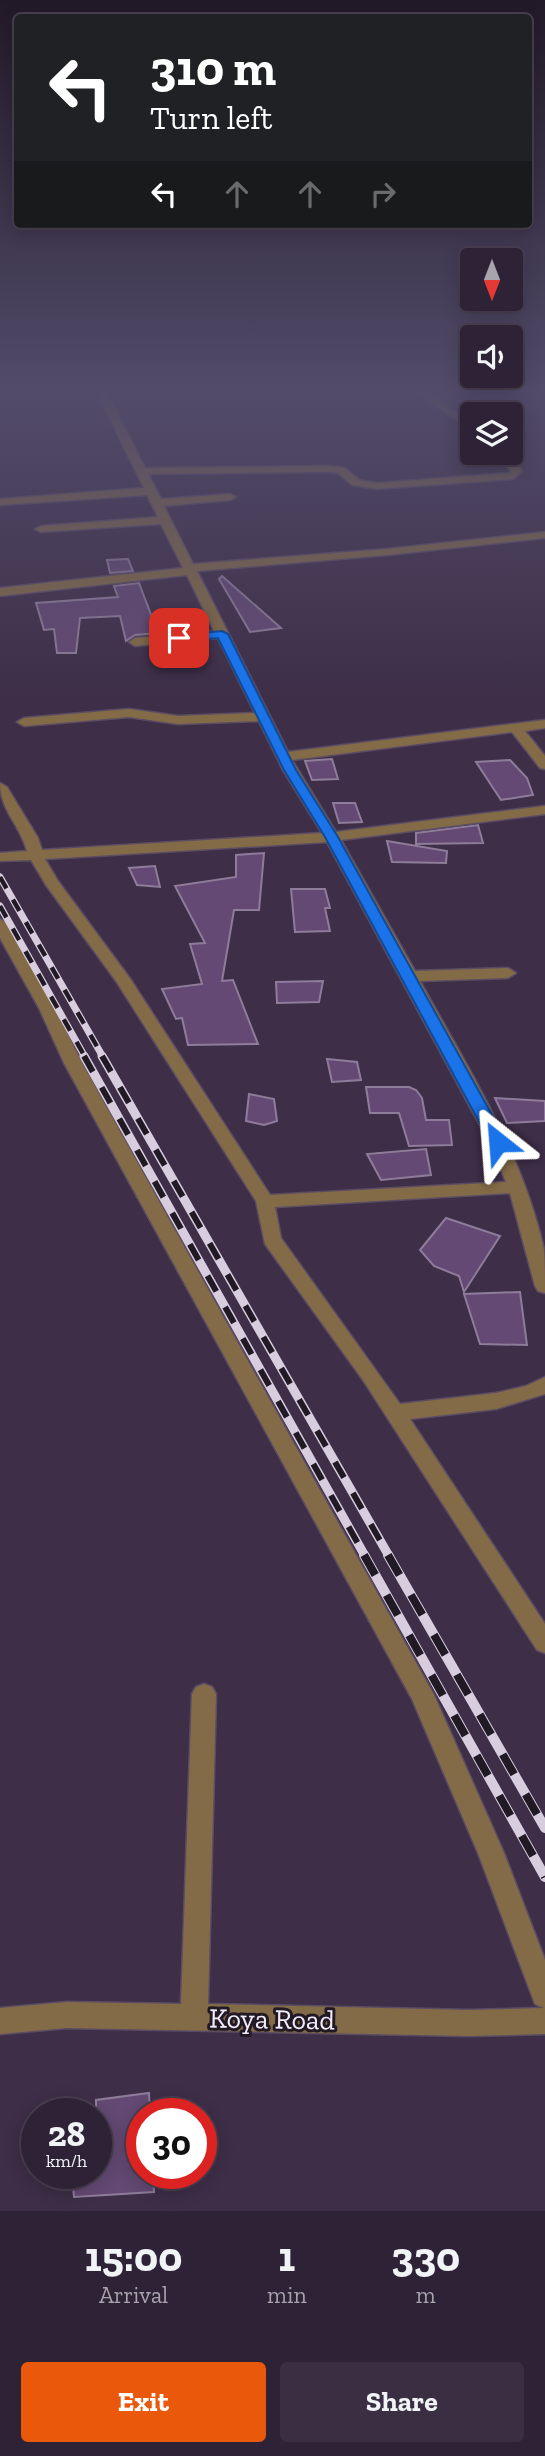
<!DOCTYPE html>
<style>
:root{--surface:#2e2236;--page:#3a2f42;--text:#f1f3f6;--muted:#a7a4ad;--line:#493f51;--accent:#ea580c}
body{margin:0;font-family:"Zilla Slab",serif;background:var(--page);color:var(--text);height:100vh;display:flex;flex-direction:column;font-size:26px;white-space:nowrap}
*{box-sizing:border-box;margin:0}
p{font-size:23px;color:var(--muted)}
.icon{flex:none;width:38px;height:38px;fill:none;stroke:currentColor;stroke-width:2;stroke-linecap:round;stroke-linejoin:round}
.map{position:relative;height:2211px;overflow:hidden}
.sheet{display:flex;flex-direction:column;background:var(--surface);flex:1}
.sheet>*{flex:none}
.hud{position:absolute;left:14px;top:14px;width:518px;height:214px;border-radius:7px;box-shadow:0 4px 18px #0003,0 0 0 2px var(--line);background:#202124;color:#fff;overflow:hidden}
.needle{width:46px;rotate:180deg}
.tools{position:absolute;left:460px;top:248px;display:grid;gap:14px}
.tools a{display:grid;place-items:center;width:63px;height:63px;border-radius:7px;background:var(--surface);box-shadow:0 4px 18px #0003,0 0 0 2px var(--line);font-size:35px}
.speed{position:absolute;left:21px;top:2098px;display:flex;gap:14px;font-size:35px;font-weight:700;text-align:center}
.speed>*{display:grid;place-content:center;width:91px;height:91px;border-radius:50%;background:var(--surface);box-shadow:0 4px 18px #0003,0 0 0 2px var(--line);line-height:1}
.speed small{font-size:18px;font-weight:400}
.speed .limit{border:10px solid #d22;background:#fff;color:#111}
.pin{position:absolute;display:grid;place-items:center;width:60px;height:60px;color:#fff;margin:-30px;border-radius:14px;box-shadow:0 4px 10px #0006}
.me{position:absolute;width:77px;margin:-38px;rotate:332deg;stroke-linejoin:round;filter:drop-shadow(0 0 5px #0008)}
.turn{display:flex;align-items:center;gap:24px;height:147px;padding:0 21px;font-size:32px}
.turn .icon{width:91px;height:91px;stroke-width:2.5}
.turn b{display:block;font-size:49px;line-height:60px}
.lanes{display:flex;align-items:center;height:66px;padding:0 21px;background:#0003;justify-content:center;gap:35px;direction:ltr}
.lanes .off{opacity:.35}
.eta{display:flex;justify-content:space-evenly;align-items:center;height:119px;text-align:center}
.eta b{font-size:42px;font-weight:800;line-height:49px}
.primary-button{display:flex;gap:14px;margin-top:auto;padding:14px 21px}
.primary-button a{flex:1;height:80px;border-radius:7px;background:var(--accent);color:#fff;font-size:28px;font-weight:800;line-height:80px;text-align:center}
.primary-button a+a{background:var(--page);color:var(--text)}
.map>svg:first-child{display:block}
.building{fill:#634973;stroke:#8e7c9a;stroke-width:2}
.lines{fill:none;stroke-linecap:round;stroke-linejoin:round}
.minor-casing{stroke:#5b4c64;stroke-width:3}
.minor{fill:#846b47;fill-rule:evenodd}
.rail-far2-casing{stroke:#d7cddf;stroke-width:7}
.rail-far1-casing{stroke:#d7cddf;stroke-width:9}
.rail-casing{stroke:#d7cddf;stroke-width:10}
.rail-far2{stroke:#211a25;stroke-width:4.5;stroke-dasharray:13;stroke-linecap:butt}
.rail-far1{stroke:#211a25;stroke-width:6;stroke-dasharray:18;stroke-linecap:butt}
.rail{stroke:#211a25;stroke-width:8;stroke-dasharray:23;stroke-linecap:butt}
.route{fill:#1a73e8;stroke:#114b97;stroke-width:2}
.labels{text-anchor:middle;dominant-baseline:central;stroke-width:6;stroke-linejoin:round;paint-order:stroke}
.near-street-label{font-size:28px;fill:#f3eafa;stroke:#211a25}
</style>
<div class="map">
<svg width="545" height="2211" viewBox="0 0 545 2211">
<rect width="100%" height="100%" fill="#3e2e48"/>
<!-- building -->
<g class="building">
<path d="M128 559 133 571 110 573 107 560Z"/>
<path d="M222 576 281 628 250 632 219 579Z"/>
<path d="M139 583 158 633 135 635 126 641 120 616 80 618 76 653H57L54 629 44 630 36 603 118 597 114 586Z"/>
<path d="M332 759 338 779 312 780 305 761Z"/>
<path d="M510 760 527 778 533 795 501 800 476 762Z"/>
<path d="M333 803H355L362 822 339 823Z"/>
<path d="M478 825 483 843 416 844V833Z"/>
<path d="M387 841 447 851 446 863 392 862Z"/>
<path d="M264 853 259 910H234L222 981 233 980 258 1044 188 1045 182 1018 176 1019 162 989 202 984 190 944 205 943 175 886 236 877V855Z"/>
<path d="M155 866 160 887 137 885 129 868Z"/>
<path d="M291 889H325L330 908H325L330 931 295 932Z"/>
<path d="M323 981 319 1002 277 1003 276 982Z"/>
<path d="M327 1059 357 1062 361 1080 332 1082Z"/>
<path d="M366 1087H409L416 1090 422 1098 426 1120H449L452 1145 409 1146 399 1113H370Z"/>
<path d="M249 1094 274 1099 277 1121 264 1125 246 1121Z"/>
<path d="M495 1098 545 1101V1121L507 1123Z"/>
<path d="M426 1149 431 1175 381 1180 367 1154Z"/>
<path d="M446 1218 500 1236 464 1292 459 1276 434 1266 420 1250Z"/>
<path d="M520 1292 527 1345 480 1344 464 1294Z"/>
<path d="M149 2093 150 2114H142V2174H153L154 2192 74 2197 72 2174H96V2100Z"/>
</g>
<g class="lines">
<defs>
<g id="minor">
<path d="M94 387H104L145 468 330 466 345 468 359 480 377 483 510 473 511 471 497 453H508L522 471 513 479 377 489 352 485 338 473 330 472 148 474 161 499 230 494 236 497 230 500 164 506 193 564 387 549 545 532V538L387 555 197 571 288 752 545 720V728L525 731 545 756V769L540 768 512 732 292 760 336 832 545 806V814L341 840 415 971 508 968 516 973 508 978 420 981C467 1067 523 1153 544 1250 545 1263 545 1279 545 1293L538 1291 535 1286 510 1193 275 1207 281 1238 400 1404 496 1393 526 1386 545 1377V1394L496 1409 410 1419 545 1624V1653L537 1650 363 1380 265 1244 256 1201 116 981 46 885 31 860 0 861V853L27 851C20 825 0 810 0 783L7 787 38 838 42 850 322 833 283 770 259 721 178 724 129 717 24 726 17 722 24 718 129 709 178 716 255 713 218 638 135 646 129 642 135 638 214 631 187 575 0 596V588L183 568 161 524 41 532 35 529 41 526 158 517 147 495 0 505V499L144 488ZM327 842 489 1142 506 1182 270 1195 131 980 58 881 45 859Z"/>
<path d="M409 387H420L472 424V431Z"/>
<path d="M0 919 8 924 55 1008 82 1063 434 1695 504 1853 545 1960V2034L468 2036 67 2028 0 2034V2008L67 2002 181 2004 192 1694 196 1687 204 1684 212 1687 216 1694 208 2004 468 2010 544 2008 535 2004 478 1853 412 1699 64 1063 39 1008 0 938Z"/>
</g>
</defs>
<!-- minor casing -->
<use href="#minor" class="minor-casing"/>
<!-- minor -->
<use href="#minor" class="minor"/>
<defs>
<g id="rail-far2">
<path d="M0 877 103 1057"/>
<path d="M0 906 85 1057"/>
</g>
<g id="rail-far1">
<path d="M84 1056 365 1556"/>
<path d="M102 1056 389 1556"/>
</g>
<g id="rail">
<path d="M364 1555 545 1877"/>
<path d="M388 1555 545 1828"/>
</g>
</defs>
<!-- rail-far2 casing -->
<use href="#rail-far2" class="rail-far2-casing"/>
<!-- rail-far1 casing -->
<use href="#rail-far1" class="rail-far1-casing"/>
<!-- rail casing -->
<use href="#rail" class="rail-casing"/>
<!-- rail-far2 -->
<use href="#rail-far2" class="rail-far2"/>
<!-- rail-far1 -->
<use href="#rail-far1" class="rail-far1"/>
<!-- rail -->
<use href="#rail" class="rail"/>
</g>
<!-- sky -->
<linearGradient id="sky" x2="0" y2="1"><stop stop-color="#221928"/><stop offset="0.56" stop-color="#524c6a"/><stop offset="1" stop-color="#524c6a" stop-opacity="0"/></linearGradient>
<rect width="545" height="696" fill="url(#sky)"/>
<!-- route -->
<path class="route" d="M222 631 228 634 296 770 338 837 507 1142 504 1146 498 1147 490 1142 325 837 284 770 218 638 179 642 173 638 179 635Z"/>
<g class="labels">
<!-- near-street labels -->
<g class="near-street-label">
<text transform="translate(272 2019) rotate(1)">Koya Road</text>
</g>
</g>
</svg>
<div class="tools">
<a><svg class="needle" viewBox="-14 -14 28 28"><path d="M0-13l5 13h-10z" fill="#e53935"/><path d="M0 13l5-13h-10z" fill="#a7a4ad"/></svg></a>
<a><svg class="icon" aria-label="sound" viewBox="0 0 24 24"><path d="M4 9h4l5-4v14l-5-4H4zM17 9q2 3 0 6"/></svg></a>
<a><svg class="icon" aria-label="layers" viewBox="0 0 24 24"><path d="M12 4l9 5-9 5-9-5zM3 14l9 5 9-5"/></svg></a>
</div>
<div class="speed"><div>28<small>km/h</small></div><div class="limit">30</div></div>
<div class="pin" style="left:179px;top:638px;background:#d93025"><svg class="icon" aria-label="arrive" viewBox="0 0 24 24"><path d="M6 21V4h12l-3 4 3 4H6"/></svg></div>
<svg class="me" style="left:498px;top:1142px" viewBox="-20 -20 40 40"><path d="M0-17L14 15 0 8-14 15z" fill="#1a73e8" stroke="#fff" stroke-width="4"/></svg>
<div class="hud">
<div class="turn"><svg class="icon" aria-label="left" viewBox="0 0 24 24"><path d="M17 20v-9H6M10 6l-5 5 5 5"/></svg><div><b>310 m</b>Turn left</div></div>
<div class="lanes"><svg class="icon" aria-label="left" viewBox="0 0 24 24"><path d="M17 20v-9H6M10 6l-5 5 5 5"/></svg><svg class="icon off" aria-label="ahead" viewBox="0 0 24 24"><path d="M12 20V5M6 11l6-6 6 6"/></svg><svg class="icon off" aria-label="ahead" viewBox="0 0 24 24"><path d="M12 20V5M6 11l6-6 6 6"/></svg><svg class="icon off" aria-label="right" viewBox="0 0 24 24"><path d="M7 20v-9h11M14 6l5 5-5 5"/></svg></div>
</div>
</div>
<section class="sheet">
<div class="eta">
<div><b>15:00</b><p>Arrival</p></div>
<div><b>1</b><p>min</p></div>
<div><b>330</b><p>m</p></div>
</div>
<div class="primary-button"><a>Exit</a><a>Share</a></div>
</section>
